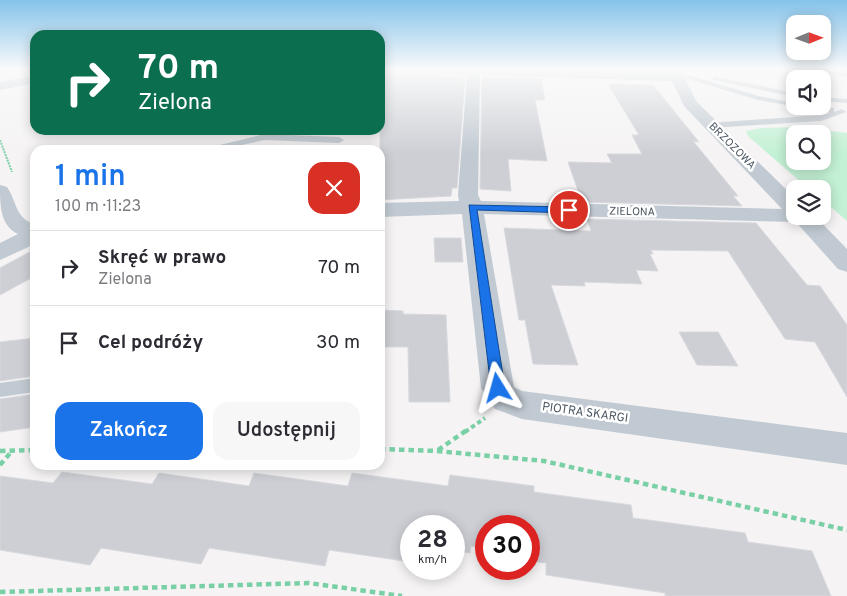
<!DOCTYPE html>
<html lang="pl">
<meta charset="utf-8">
<style>
:root{--surface:#fff;--page:#f7f7f7;--text:#2b2b33;--muted:#7c7c81;--line:#e1e1e2;--accent:#1a73e8}
body{margin:0;font-family:Overpass,sans-serif;background:var(--page);color:var(--text);height:100vh;display:flex;flex-direction:column;font-size:19px;white-space:nowrap}
*{box-sizing:border-box;margin:0}
p{font-size:16px;color:var(--muted)}
.icon{flex:none;width:28px;height:28px;fill:none;stroke:currentColor;stroke-width:2;stroke-linecap:round;stroke-linejoin:round}
.map{position:relative;flex:1;overflow:hidden}
.side{position:absolute;left:30px;top:145px;width:355px;height:325px;display:flex;flex-direction:column;background:var(--surface);border-radius:15px;box-shadow:0 2px 12px #0003}
.side>*{flex:none}
.top-card{position:absolute;left:30px;top:30px;width:355px;height:105px;border-radius:15px;box-shadow:0 2px 12px #0003;background:#0b6e4f;color:#fff;overflow:hidden}
.needle{width:32px;rotate:89deg}
.fabs{position:absolute;left:786px;top:15px;display:grid;gap:10px}
.fabs a{display:grid;place-items:center;width:45px;height:45px;border-radius:10px;background:var(--surface);box-shadow:0 2px 12px #0003;font-size:25px}
.speed{position:absolute;left:400px;top:515px;display:flex;gap:10px;font-size:25px;font-weight:700;text-align:center}
.speed>*{display:grid;place-content:center;width:65px;height:65px;border-radius:50%;background:var(--surface);box-shadow:0 2px 12px #0003;line-height:1}
.speed small{font-size:12px;font-weight:400}
.speed .limit{border:8px solid #d22;background:#fff;color:#111}
.pin{position:absolute;display:grid;place-items:center;width:42px;height:42px;color:#fff;margin:-21px;border:2px solid #fff;border-radius:50%;box-shadow:0 1px 5px #0007}
.me{position:absolute;width:55px;margin:-28px;rotate:352deg;stroke-linejoin:round;filter:drop-shadow(0 0 4px #0008)}
.turn{display:flex;align-items:center;gap:18px;height:105px;padding:0 25px;font-size:22px}
.turn .icon{width:65px;height:65px;stroke-width:2.5}
.turn b{display:block;font-size:35px;line-height:42px}
.round{display:grid;place-items:center;flex:none;width:52px;height:52px;border-radius:15px;background:var(--page)}
.summary{display:flex;align-items:center;justify-content:space-between;height:85px;padding:0 25px}
h1{font-size:30px;font-weight:600;line-height:38px;color:var(--accent)}
.button{display:flex;gap:10px;margin-top:auto;padding:10px 25px}
.button a{flex:1;height:58px;border-radius:15px;background:var(--accent);color:#fff;font-size:20px;font-weight:600;line-height:58px;text-align:center}
.button a+a{background:var(--page);color:var(--text)}
ul{padding:0;list-style:none}
li{display:flex;align-items:center;gap:15px;height:75px;padding:0 25px;border-top:1px solid var(--line)}
li div{flex:1}
li b{display:block;font-size:19px}
li em{font-style:normal}
.map>svg:first-child{display:block}
.green{fill:#c3f1d5;fill-rule:evenodd}
.building{fill:#cdcfd5;stroke:#d7d9de}
.lines{fill:none;stroke-linecap:round;stroke-linejoin:round}
.path-far2{stroke:#7ad0a6;stroke-width:2;stroke-dasharray:2 1;stroke-linecap:butt}
.path-far1{stroke:#7ad0a6;stroke-width:4;stroke-dasharray:4.5 3;stroke-linecap:butt}
.path{stroke:#7ad0a6;stroke-width:4.5;stroke-dasharray:5.5 4;stroke-linecap:butt}
.service{fill:#c1cad2;fill-rule:evenodd}
.minor{fill:#c1cad2;fill-rule:evenodd}
.route{fill:#1a73e8;stroke:#114b97}
.labels{text-anchor:middle;dominant-baseline:central;stroke-width:5;stroke-linejoin:round;paint-order:stroke}
.far-street-label{font-size:11px;fill:#4a5661;stroke:#fff}
.street-label{font-size:12px;fill:#4a5661;stroke:#fff}
</style>
<div class="map">
<svg width="847" height="596" viewBox="0 0 847 596">
<rect width="100%" height="100%" fill="#f5f3f3"/>
<!-- green -->
<path class="green" d="M800 127 847 133V221L823 200 822 189H809L748 136 746 131 761 128ZM795 134H822V161H795Z"/>
<!-- building -->
<g class="building">
<path d="M380 74 465 77 457 188H452L451 196 380 200Z"/>
<path d="M482 77 541 79 545 100H535L547 161 508 159 511 191 480 189Z"/>
<path d="M608 84 653 85 699 142 693 141 738 196H733L742 206 582 202 568 162 612 163 607 154H642L632 135H639Z"/>
<path d="M587 219 756 223 807 285 820 286 847 325V397L815 342 785 339 728 251 651 250 653 254H650L658 271 636 270 642 284 584 282 585 286 551 285 578 365 533 364 525 320H519L504 228 591 231Z"/>
<path d="M434 238H461L463 262H435Z"/>
<path d="M35 249V276L0 295V268Z"/>
<path d="M380 310 403 311V314L446 315 450 402H409L408 347H380Z"/>
<path d="M679 332H718L738 366 697 365Z"/>
<path d="M35 338V376L0 381V342Z"/>
<path d="M35 394V427L0 432V399Z"/>
<path d="M62 472 152 484 159 473 249 486 254 473 348 486 352 473 448 486 450 475 534 486V492L631 505 633 518 745 533 748 542 812 551 831 596H665V593L546 575V563L529 561V526H486V549L471 546 470 553 454 551V526H411V562L329 550 325 566 209 548 201 564 101 548 90 565 0 550V476L53 483Z"/>
</g>
<g class="lines">
<!-- path-far2 -->
<path class="path-far2" d="M0 140 12 172"/>
<!-- path-far1 -->
<path class="path-far1" d="M465 432 485 418"/>
<!-- path -->
<g class="path">
<path d="M380 449 437 451 544 461 847 530"/>
<path d="M438 450 467 430"/>
<path d="M0 451 35 450"/>
<path d="M0 465 12 451"/>
<path d="M0 592 309 583 402 596"/>
</g>
<!-- service -->
<g class="service">
<path d="M823 70 847 73V77L824 71Z"/>
<path d="M677 75H688L759 96 795 103V106L834 108V112L842 109 846 112 821 121 710 128 706 125 707 123 821 115 831 113 758 100 688 79H674Z"/>
<path d="M713 76 795 93V97L713 80Z"/>
<path d="M822 97 847 99V103L822 101Z"/>
<path d="M265 134 339 137 344 140 339 143 265 140 218 150H199Z"/>
<path d="M35 378V392L0 397V383Z"/>
</g>
<!-- minor -->
<g class="minor">
<path d="M426 70 669 73 668 70H681L696 101 795 198V216H815L847 249V272L838 269 796 222 484 214 514 387 522 391 847 433V465L522 419 495 409 481 388 462 214 380 217V203L459 201 458 195 467 75 432 74ZM480 75 672 81 684 106 782 209 481 201 478 195Z"/>
<path d="M35 75V83L0 90V82Z"/>
<path d="M0 185 7 187C17 201 15 219 35 224V244L0 260V243L18 234C0 225 0 206 0 185Z"/>
</g>
</g>
<!-- sky -->
<linearGradient id="sky" x2="0" y2="1"><stop stop-color="#85c3ea"/><stop offset="0.45" stop-color="#fafafa"/><stop offset="1" stop-color="#fafafa" stop-opacity="0"/></linearGradient>
<rect width="847" height="154" fill="url(#sky)"/>
<!-- route -->
<path class="route" d="M469 205 569 207 574 210 569 213 477 210 505 388 498 393 491 388Z"/>
<g class="labels">
<!-- far-street labels -->
<g class="far-street-label">
<text transform="translate(732 146) rotate(45)">BRZOZOWA</text>
<text transform="translate(632 212) rotate(1)">ZIELONA</text>
</g>
<!-- street labels -->
<g class="street-label">
<text transform="translate(585 413) rotate(8)">PIOTRA SKARGI</text>
</g>
</g>
</svg>
<div class="fabs">
<a><svg class="needle" viewBox="-14 -14 28 28"><path d="M0-13l5 13h-10z" fill="#e53935"/><path d="M0 13l5-13h-10z" fill="#7c7c81"/></svg></a>
<a><svg class="icon" aria-label="sound" viewBox="0 0 24 24"><path d="M4 9h4l5-4v14l-5-4H4zM17 9q2 3 0 6"/></svg></a>
<a><svg class="icon" aria-label="search" viewBox="0 0 24 24"><circle cx="10" cy="10" r="6"/><path d="M15 15l6 6"/></svg></a>
<a><svg class="icon" aria-label="layers" viewBox="0 0 24 24"><path d="M12 4l9 5-9 5-9-5zM3 14l9 5 9-5"/></svg></a>
</div>
<div class="speed"><div>28<small>km/h</small></div><div class="limit">30</div></div>
<div class="pin" style="left:569px;top:210px;background:#d93025"><svg class="icon" aria-label="arrive" viewBox="0 0 24 24"><path d="M6 21V4h12l-3 4 3 4H6"/></svg></div>
<svg class="me" style="left:498px;top:388px" viewBox="-20 -20 40 40"><path d="M0-17L14 15 0 8-14 15z" fill="#1a73e8" stroke="#fff" stroke-width="4"/></svg>
<div class="top-card">
<div class="turn"><svg class="icon" aria-label="right" viewBox="0 0 24 24"><path d="M7 20v-9h11M14 6l5 5-5 5"/></svg><div><b>70 m</b>Zielona</div></div>
</div>
<section class="side">
<div class="summary"><div><h1>1 min</h1><p>100 m · 11:23</p></div><a class="round" style="background:#d93025;color:#fff"><svg class="icon" aria-label="close" viewBox="0 0 24 24"><path d="M6 6l12 12M18 6L6 18"/></svg></a></div>
<ul>
<li><svg class="icon" aria-label="right" viewBox="0 0 24 24"><path d="M7 20v-9h11M14 6l5 5-5 5"/></svg><div><b>Skręć w prawo</b><p>Zielona</p></div><em>70 m</em></li>
<li><svg class="icon" aria-label="arrive" viewBox="0 0 24 24"><path d="M6 21V4h12l-3 4 3 4H6"/></svg><div><b>Cel podróży</b></div><em>30 m</em></li>
</ul>
<div class="button"><a>Zakończ</a><a>Udostępnij</a></div>
</section>
</div>
